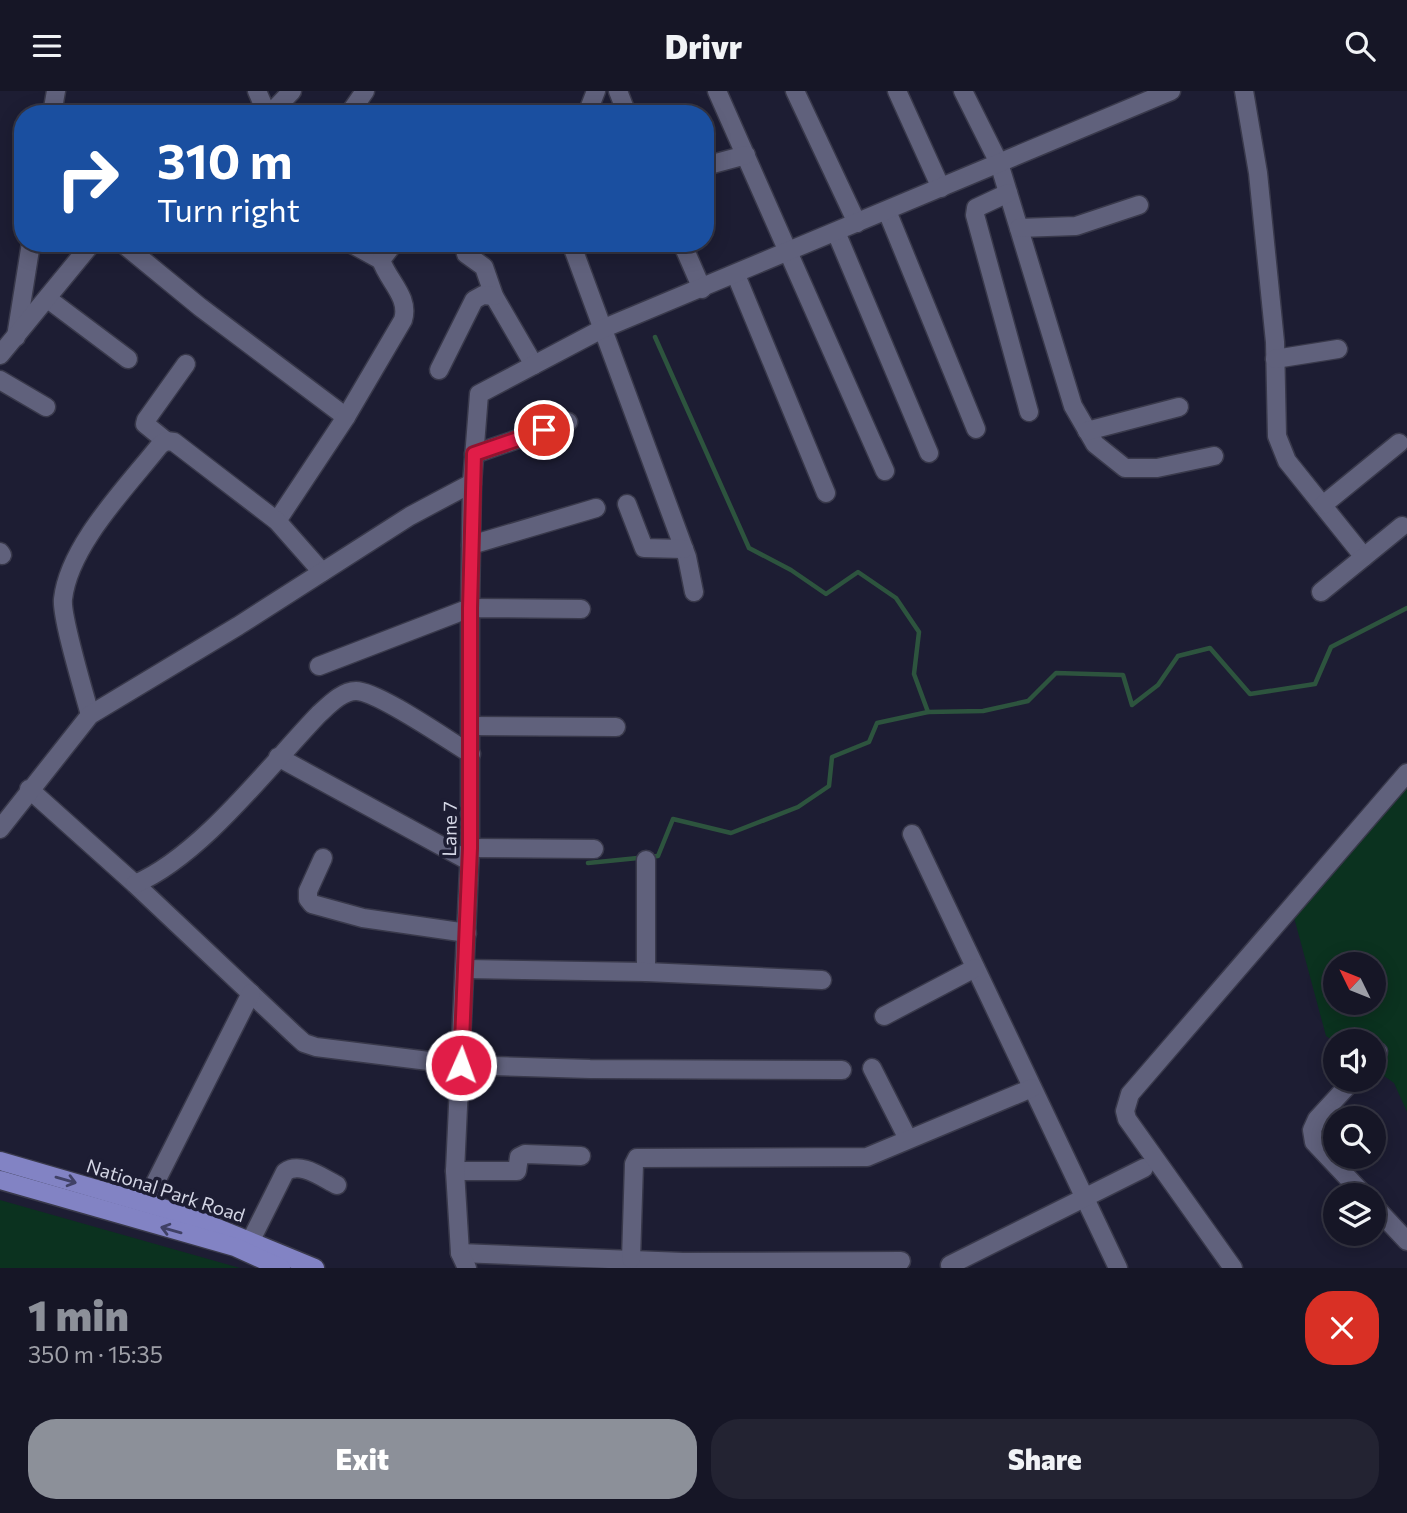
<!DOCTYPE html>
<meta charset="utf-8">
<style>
:root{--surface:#161626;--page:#232332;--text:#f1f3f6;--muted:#9e9fa7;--line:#353543;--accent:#8c9099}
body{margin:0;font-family:Commissioner,sans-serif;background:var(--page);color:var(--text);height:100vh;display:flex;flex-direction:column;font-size:26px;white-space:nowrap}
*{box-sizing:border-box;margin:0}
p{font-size:23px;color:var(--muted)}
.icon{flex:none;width:38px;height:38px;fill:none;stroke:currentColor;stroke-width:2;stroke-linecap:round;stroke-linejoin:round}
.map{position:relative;height:1177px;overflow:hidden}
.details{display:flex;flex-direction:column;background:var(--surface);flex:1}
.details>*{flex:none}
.hud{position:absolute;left:14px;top:14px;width:700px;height:147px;border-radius:28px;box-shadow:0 4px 18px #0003,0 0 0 2px var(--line);background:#1a4fa0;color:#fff;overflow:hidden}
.needle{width:46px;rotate:313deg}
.fabs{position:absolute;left:1323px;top:861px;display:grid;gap:14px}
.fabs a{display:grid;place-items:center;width:63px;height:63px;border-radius:50%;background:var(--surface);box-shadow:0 4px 18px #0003,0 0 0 2px var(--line);font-size:35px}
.pin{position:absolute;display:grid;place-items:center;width:60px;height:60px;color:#fff;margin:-30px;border:4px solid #fff;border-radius:50%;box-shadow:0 2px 7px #0007}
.me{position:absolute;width:77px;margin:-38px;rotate:2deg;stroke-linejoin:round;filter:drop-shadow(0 0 5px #0008)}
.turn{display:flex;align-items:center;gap:24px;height:147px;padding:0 28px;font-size:32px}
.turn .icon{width:91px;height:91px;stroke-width:2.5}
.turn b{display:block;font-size:49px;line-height:60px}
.round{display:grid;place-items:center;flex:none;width:74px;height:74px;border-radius:28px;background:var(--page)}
.headline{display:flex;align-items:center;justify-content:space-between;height:119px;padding:0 28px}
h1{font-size:42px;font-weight:800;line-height:52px;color:var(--accent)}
.action{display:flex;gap:14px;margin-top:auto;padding:14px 28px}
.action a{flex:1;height:80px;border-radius:28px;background:var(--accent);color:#fff;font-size:28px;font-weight:800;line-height:80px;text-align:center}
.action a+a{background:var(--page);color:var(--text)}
header{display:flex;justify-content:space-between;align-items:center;height:91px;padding:0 28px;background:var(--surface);font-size:32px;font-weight:800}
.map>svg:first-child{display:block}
.green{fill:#0b321f;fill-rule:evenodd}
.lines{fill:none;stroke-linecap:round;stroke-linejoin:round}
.stream{stroke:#2d543e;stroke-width:4.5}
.minor-casing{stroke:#39394b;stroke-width:21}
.major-casing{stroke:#39394b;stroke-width:21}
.minor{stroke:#60617c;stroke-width:18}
.major{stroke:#8283c4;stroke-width:18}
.oneway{stroke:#404166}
.route-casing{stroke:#92132f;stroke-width:18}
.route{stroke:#e11d48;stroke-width:12}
.labels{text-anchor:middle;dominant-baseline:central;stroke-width:7;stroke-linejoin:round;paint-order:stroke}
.street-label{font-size:19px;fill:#d4d6e5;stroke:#1d1d33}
</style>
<header><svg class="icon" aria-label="menu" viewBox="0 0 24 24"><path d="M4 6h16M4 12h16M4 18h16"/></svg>Drivr<svg class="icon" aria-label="search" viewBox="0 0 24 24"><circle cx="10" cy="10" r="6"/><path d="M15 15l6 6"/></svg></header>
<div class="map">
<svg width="1407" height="1177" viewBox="0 0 1407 1177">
<rect width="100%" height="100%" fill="#1d1d33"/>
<!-- green -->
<g class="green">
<path d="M1407 693V1021L1394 992 1374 978V950L1335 951 1326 945 1292 819ZM1335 873H1374V912H1335Z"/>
<path d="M0 1109 240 1177H0Z"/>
</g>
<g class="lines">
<!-- stream -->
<g class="stream">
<path d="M655 246 749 457 791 479 826 503 858 481 896 507 919 541 914 583 928 621 983 620 1028 610 1056 582 1123 584 1132 614 1158 594 1178 565 1210 557 1250 603 1315 593 1331 556 1407 517"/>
<path d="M588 772 658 765 673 728 731 742 798 716 829 695 832 666 869 651 877 632 928 621"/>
</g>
<defs>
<g id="minor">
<path d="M257 0 267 23"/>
<path d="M618 0 627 23"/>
<path d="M717 0 885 380"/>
<path d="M795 0 857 132"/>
<path d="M897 0 941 97"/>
<path d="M963 0 999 72 1073 315 1095 353 1125 377H1157L1214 365"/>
<path d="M1244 0 1258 82 1275 251 1277 345 1287 370 1364 466"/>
<path d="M52 23 56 0"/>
<path d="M270 23 292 0"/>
<path d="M349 23 365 0"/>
<path d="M587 23 596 0"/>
<path d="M705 75 746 64"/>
<path d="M1008 102 976 117 975 124 1029 321"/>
<path d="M887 120 976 338"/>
<path d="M1019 137 1076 135 1139 114"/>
<path d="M836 141 929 362"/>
<path d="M122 152 200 216 346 326"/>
<path d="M350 152 381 169"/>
<path d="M571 152 687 466 694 501"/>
<path d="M682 152 702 198"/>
<path d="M466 163 484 176 494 205 534 274"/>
<path d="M736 184 826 402"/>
<path d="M48 208 128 268"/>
<path d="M16 246 31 152"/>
<path d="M0 264 92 152"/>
<path d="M1275 268 1338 258"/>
<path d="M439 279 474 209 483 204 494 205"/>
<path d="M0 289 46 316"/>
<path d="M1087 340 1179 316"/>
<path d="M166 350 145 333 146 329 186 273"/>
<path d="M474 363 568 331"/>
<path d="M627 413 644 457 684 458"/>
<path d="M1323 414 1399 352"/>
<path d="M277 430 346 326 403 229C410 206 388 190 381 169L394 152"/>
<path d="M471 454 596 417"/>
<path d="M0 461 2 464"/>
<path d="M1321 501 1402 435"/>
<path d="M319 575 470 517 581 518"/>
<path d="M90 624C84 601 61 526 63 508 69 454 127 396 160 354L166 350 174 351 277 430 322 481"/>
<path d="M471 635 616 636"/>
<path d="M278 666 469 770"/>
<path d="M29 698 135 793 294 943 304 952 316 956 461 974 590 978 842 979"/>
<path d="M0 738 90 624 238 535 410 425 472 392"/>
<path d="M912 743 1118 1177"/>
<path d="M470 757 594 758"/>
<path d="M323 767 308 800V808L312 813 363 827 467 842"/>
<path d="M646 769V881"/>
<path d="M135 793C201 765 269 675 319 623 329 614 342 600 356 600 378 600 449 650 471 663"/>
<path d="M466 878 646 881 822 889"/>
<path d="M884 925 975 877"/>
<path d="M1374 966 1378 961"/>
<path d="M872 977 908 1048"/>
<path d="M1353 989 1317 1028 1312 1039 1314 1051 1364 1104"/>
<path d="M455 1080H517L519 1066 525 1063 581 1065"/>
<path d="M145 1112 251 902"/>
<path d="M1374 1115 1407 1150"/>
<path d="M251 1149 285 1081C300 1070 321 1086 337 1094"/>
<path d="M460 1162 683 1171 901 1170"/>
<path d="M631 1168 634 1073 637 1067 867 1066 1032 997"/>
<path d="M950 1174 1144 1077"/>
<path d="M467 1177 460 1162 455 1080 470 757V517L472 392 479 303 602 238 1171 0"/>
<path d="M1233 1177 1127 1028 1125 1020 1130 1003 1407 682"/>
</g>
<g id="major">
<path d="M0 1070 186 1124 315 1177"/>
<path d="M0 1089 235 1156 281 1177"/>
</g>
</defs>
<!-- minor casing -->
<use href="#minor" class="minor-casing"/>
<!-- major casing -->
<use href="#major" class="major-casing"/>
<!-- minor -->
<use href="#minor" class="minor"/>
<!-- major -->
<use href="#major" class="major"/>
</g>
<!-- one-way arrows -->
<defs><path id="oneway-shaft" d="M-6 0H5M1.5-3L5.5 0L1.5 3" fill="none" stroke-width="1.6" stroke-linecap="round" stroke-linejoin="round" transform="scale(1.75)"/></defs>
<g class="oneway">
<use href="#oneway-shaft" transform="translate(66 1089) rotate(16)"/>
<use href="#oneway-shaft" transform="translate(171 1139) rotate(-164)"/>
</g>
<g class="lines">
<defs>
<path id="route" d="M461 974 470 757V517L474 363 544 339"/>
</defs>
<!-- route casing -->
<use href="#route" class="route-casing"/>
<!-- route -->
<use href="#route" class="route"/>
</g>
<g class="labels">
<!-- street labels -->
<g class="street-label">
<text transform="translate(449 738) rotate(-89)">Lane 7</text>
<text transform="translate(166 1099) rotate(18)">National Park Road</text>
</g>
</g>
</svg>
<div class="fabs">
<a><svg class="needle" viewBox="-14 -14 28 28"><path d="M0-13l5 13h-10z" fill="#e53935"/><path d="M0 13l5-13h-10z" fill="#9e9fa7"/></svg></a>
<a><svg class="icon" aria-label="sound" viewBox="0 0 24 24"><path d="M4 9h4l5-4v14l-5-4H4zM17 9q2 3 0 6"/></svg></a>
<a><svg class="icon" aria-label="search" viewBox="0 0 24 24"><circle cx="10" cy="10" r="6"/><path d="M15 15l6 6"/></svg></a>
<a><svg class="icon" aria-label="layers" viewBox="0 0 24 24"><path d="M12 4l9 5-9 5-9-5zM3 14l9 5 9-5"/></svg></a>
</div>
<div class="pin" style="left:544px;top:339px;background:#d93025"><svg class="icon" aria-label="arrive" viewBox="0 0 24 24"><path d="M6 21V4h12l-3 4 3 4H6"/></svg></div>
<svg class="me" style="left:461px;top:974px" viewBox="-20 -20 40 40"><circle r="17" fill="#e11d48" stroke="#fff" stroke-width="3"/><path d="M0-11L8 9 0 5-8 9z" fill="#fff"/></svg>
<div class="hud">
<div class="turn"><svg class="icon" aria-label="right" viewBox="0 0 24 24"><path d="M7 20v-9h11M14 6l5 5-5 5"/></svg><div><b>310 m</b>Turn right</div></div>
</div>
</div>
<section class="details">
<div class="headline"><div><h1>1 min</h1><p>350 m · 15:35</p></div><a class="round" style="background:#d93025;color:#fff"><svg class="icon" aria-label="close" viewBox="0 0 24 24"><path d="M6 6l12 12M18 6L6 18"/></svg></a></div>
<div class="action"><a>Exit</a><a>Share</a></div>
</section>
